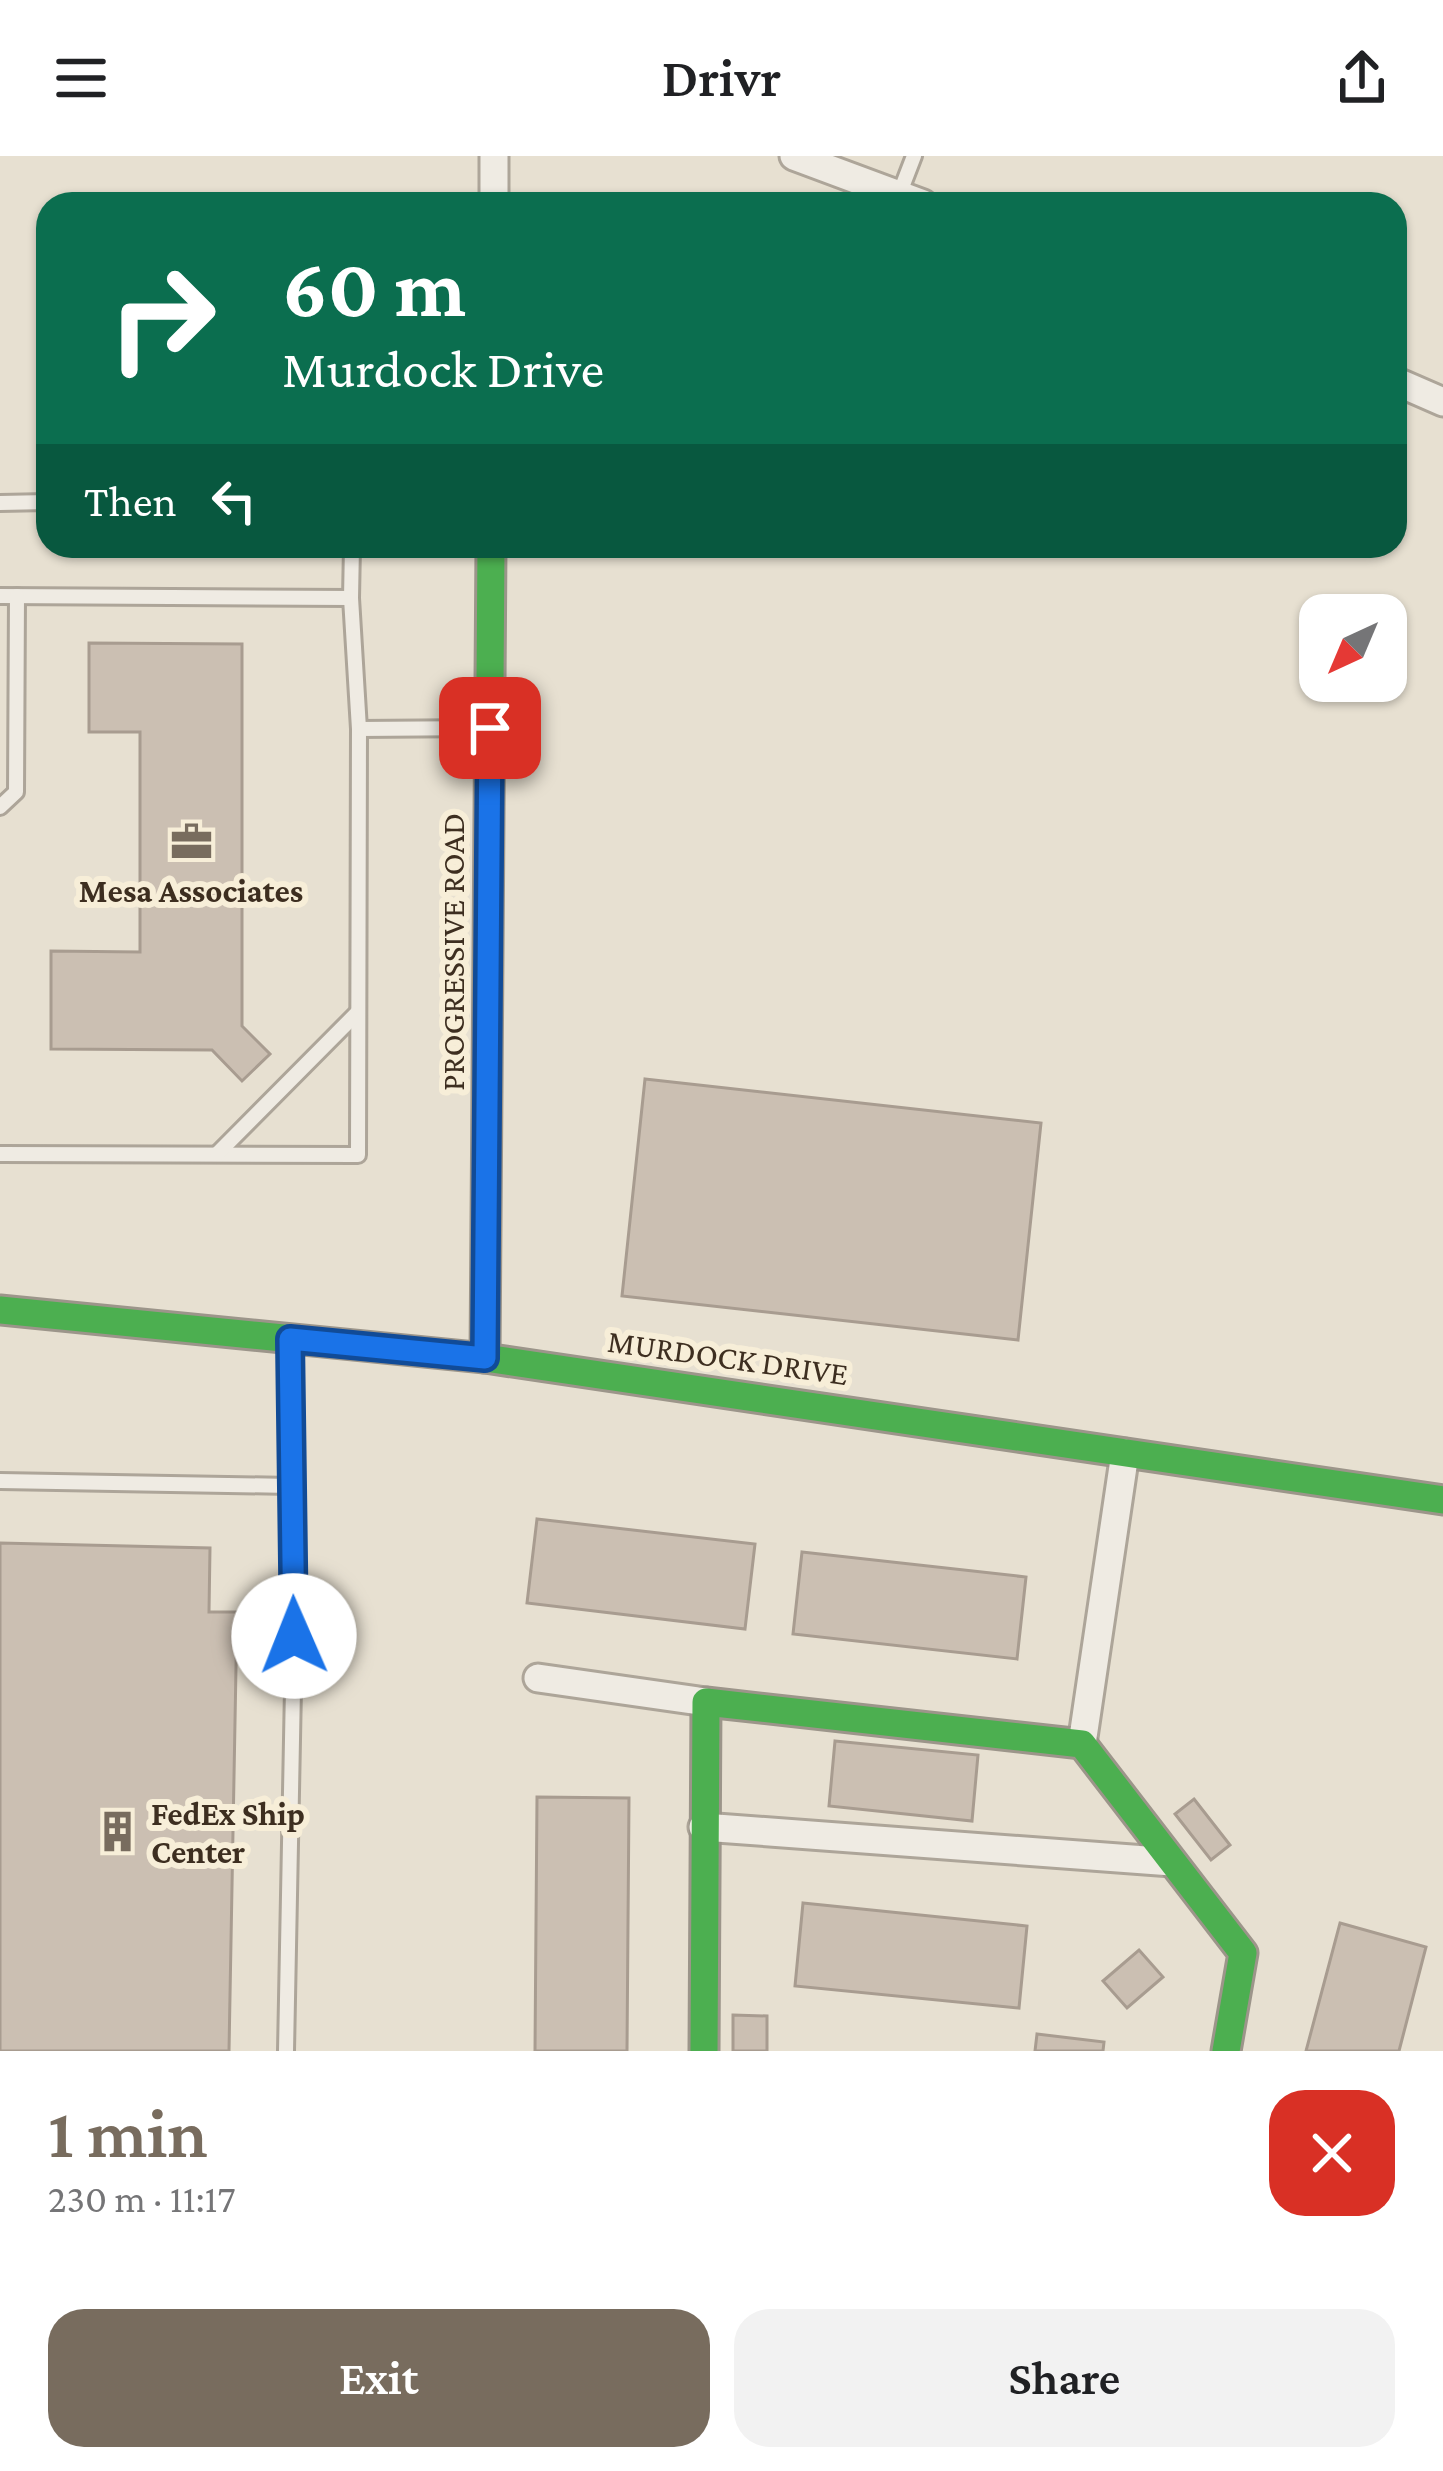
<!DOCTYPE html>
<meta charset="utf-8">
<style>
:root{--surface:#fff;--page:#f2f2f2;--text:#202124;--muted:#757577;--accent:#786c5e}
body{margin:0;font-family:"Crimson Pro",serif;background:var(--page);color:var(--text);height:100vh;display:flex;flex-direction:column;font-size:45px;white-space:nowrap}
*{box-sizing:border-box;margin:0}
p{font-size:39px;color:var(--muted)}
.icon{flex:none;width:66px;height:66px;fill:none;stroke:currentColor;stroke-width:2;stroke-linecap:round;stroke-linejoin:round}
.map{position:relative;height:1895px;overflow:hidden}
.sheet{display:flex;flex-direction:column;background:var(--surface);flex:1}
.sheet>*{flex:none}
.banner{position:absolute;left:36px;top:36px;width:1371px;height:366px;border-radius:36px;box-shadow:0 3px 9px #0004;background:#0b6e4f;color:#fff;overflow:hidden}
.needle{width:78px;rotate:224deg}
.tools{position:absolute;left:1299px;top:438px;display:grid;gap:24px}
.tools a{display:grid;place-items:center;width:108px;height:108px;border-radius:24px;background:var(--surface);box-shadow:0 3px 9px #0004;font-size:60px}
.pin{position:absolute;display:grid;place-items:center;width:102px;height:102px;color:#fff;margin:-51px;border-radius:24px;box-shadow:0 6px 18px #0006}
.me{position:absolute;width:132px;margin:-66px;rotate:359deg;stroke-linejoin:round;filter:drop-shadow(0 0 9px #0008)}
.turn{display:flex;align-items:center;gap:42px;height:252px;padding:0 48px;font-size:54px}
.turn .icon{width:156px;height:156px;stroke-width:2.5}
.turn b{display:block;font-size:84px;line-height:102px}
.then{display:flex;align-items:center;height:114px;padding:0 48px;background:#0003;gap:24px;font-size:45px}
.round{display:grid;place-items:center;flex:none;width:126px;height:126px;border-radius:36px;background:var(--page)}
.head{display:flex;align-items:center;justify-content:space-between;height:204px;padding:0 48px}
h1{font-size:72px;font-weight:600;line-height:90px;color:var(--accent)}
.action{display:flex;gap:24px;margin-top:auto;padding:24px 48px}
.action a{flex:1;height:138px;border-radius:36px;background:var(--accent);color:#fff;font-size:48px;font-weight:600;line-height:138px;text-align:center}
.action a+a{background:var(--page);color:var(--text)}
header{display:flex;justify-content:space-between;align-items:center;height:156px;padding:0 48px;background:var(--surface);font-size:54px;font-weight:600}
.map>svg:first-child{display:block}
.building{fill:#cbbfb2;stroke:#a89c90;stroke-width:3}
.lines{fill:none;stroke-linecap:round;stroke-linejoin:round}
.lane-casing{stroke:#ada599;stroke-width:20}
.street-casing{stroke:#ada599;stroke-width:33}
.fast-casing{stroke:#9c958a;stroke-width:33}
.lane{stroke:#efebe3;stroke-width:14}
.street{stroke:#efebe3;stroke-width:27}
.fast{stroke:#4caf50;stroke-width:27}
.route-casing{stroke:#114b97;stroke-width:30}
.route{stroke:#1a73e8;stroke-width:21}
.labels{text-anchor:middle;dominant-baseline:central;stroke-width:12;stroke-linejoin:round;paint-order:stroke}
.poi-label{font-size:33px;font-weight:bold;fill:#3d2e20;stroke:#f7eed8}
.street-label{font-size:33px;fill:#3d2e20;stroke:#f7eed8}
</style>
<header><svg class="icon" aria-label="menu" viewBox="0 0 24 24"><path d="M4 6h16M4 12h16M4 18h16"/></svg>Drivr<svg class="icon" aria-label="share" viewBox="0 0 24 24"><path d="M12 15V3M7 8l5-5 5 5M5 13v7h14v-7"/></svg></header>
<div class="map">
<svg width="1443" height="1895" viewBox="0 0 1443 1895">
<rect width="100%" height="100%" fill="#e7e0d1"/>
<!-- building -->
<g class="building">
<path d="M89 487 242 488V870L270 898 242 925 212 894 51 893V795L140 796V576H89Z"/>
<path d="M645 923 1041 967 1018 1184 622 1140Z"/>
<path d="M537 1363 755 1388 745 1473 527 1447Z"/>
<path d="M0 1387 210 1392 209 1456H237L229 1895H0Z"/>
<path d="M802 1396 1026 1421 1017 1503 793 1478Z"/>
<path d="M835 1585 978 1599 972 1665 829 1650Z"/>
<path d="M537 1641 629 1642 627 1895H535Z"/>
<path d="M1194 1643 1230 1689 1211 1704 1175 1658Z"/>
<path d="M803 1747 1027 1770 1019 1852 795 1830Z"/>
<path d="M1340 1767 1426 1791 1399 1895H1306Z"/>
<path d="M1139 1794 1163 1821 1127 1852 1103 1825Z"/>
<path d="M733 1859 767 1860V1895H733Z"/>
<path d="M1037 1878 1104 1886 1103 1895H1035Z"/>
</g>
<g class="lines">
<defs>
<g id="lane">
<path d="M899 39 914 0"/>
<path d="M0 347 48 346"/>
<path d="M0 440 351 442 359 573 358 999 0 998"/>
<path d="M351 442 352 390"/>
<path d="M359 573 484 572"/>
<path d="M0 651 16 636 17 440"/>
<path d="M217 998 358 856"/>
<path d="M0 1325 291 1330"/>
<path d="M286 1895 294 1480 290 1188"/>
</g>
<g id="street">
<path d="M794 0 923 48"/>
<path d="M494 48V0"/>
<path d="M1395 225 1443 246"/>
<path d="M538 1522 706 1546"/>
<path d="M1082 1588 1125 1297"/>
<path d="M703 1671 1172 1706"/>
</g>
<g id="fast">
<path d="M0 1154 485 1202 1443 1344"/>
<path d="M485 1202 491 390"/>
<path d="M704 1895 706 1546 1082 1588 1243 1797 1226 1895"/>
</g>
</defs>
<!-- lane casing -->
<use href="#lane" class="lane-casing"/>
<!-- street casing -->
<use href="#street" class="street-casing"/>
<!-- fast casing -->
<use href="#fast" class="fast-casing"/>
<!-- lane -->
<use href="#lane" class="lane"/>
<!-- street -->
<use href="#street" class="street"/>
<!-- fast -->
<use href="#fast" class="fast"/>
</g>
<g class="lines">
<defs>
<path id="route" d="M294 1480 290 1183 485 1202 490 572"/>
</defs>
<!-- route casing -->
<use href="#route" class="route-casing"/>
<!-- route -->
<use href="#route" class="route"/>
</g>
<!-- icons -->
<defs>
<symbol id="office-bare" viewBox="-9 -9 18 18"><path d="M-6-3h4V-5.5h4V-3h4V5H-6ZM-1-4.5V-3h2v-1.5ZM-6 0V1H6V0Z" fill="#786c5e" stroke="#f7eed8" stroke-width="2.5" paint-order="stroke"/></symbol>
<symbol id="building-bare" viewBox="-9 -9 18 18"><path d="M-4-6H4V6H1V3H-1V6H-4ZM-2.5-4.3h1.7v1.8h-1.7ZM.8-4.3h1.7v1.8H.8ZM-2.5-1h1.7V.8h-1.7ZM.8-1h1.7V.8H.8Z" fill="#786c5e" stroke="#f7eed8" stroke-width="2.5" paint-order="stroke"/></symbol>
</defs>
<g fill-rule="evenodd">
<use href="#office-bare" x="162" y="656" width="59" height="59"/>
<use href="#building-bare" x="88" y="1646" width="59" height="59"/>
</g>
<g class="labels">
<!-- poi labels -->
<g class="poi-label">
<text x="191" y="734">Mesa Associates</text>
<text x="151" y="1657" text-anchor="start">FedEx Ship<tspan x="151" dy="38">Center</tspan></text>
</g>
<!-- street labels -->
<g class="street-label">
<text transform="translate(452 796) rotate(-90)">PROGRESSIVE ROAD</text>
<text transform="translate(728 1201) rotate(8)">MURDOCK DRIVE</text>
</g>
</g>
</svg>
<div class="tools">
<a><svg class="needle" viewBox="-14 -14 28 28"><path d="M0-13l5 13h-10z" fill="#e53935"/><path d="M0 13l5-13h-10z" fill="#757577"/></svg></a>
</div>
<div class="pin" style="left:490px;top:572px;background:#d93025"><svg class="icon" aria-label="arrive" viewBox="0 0 24 24"><path d="M6 21V4h12l-3 4 3 4H6"/></svg></div>
<svg class="me" style="left:294px;top:1480px" viewBox="-20 -20 40 40"><circle r="19" fill="#fff"/><path d="M0-13L10 11 0 6-10 11z" fill="#1a73e8"/></svg>
<div class="banner">
<div class="turn"><svg class="icon" aria-label="right" viewBox="0 0 24 24"><path d="M7 20v-9h11M14 6l5 5-5 5"/></svg><div><b>60 m</b>Murdock Drive</div></div>
<div class="then">Then<svg class="icon" aria-label="left" viewBox="0 0 24 24"><path d="M17 20v-9H6M10 6l-5 5 5 5"/></svg></div>
</div>
</div>
<section class="sheet">
<div class="head"><div><h1>1 min</h1><p>230 m · 11:17</p></div><a class="round" style="background:#d93025;color:#fff"><svg class="icon" aria-label="close" viewBox="0 0 24 24"><path d="M6 6l12 12M18 6L6 18"/></svg></a></div>
<div class="action"><a>Exit</a><a>Share</a></div>
</section>
